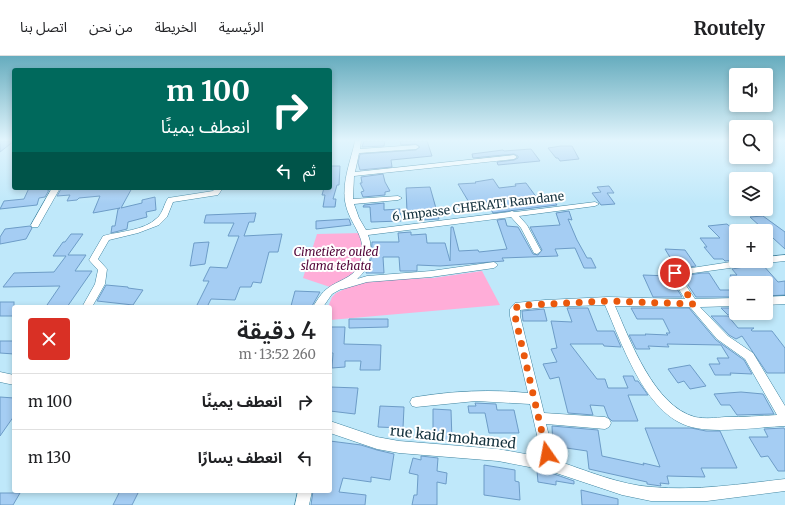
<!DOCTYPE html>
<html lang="ar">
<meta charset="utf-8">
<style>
:root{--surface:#fff;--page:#f6f6f6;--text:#202124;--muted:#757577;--line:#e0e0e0}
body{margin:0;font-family:Merriweather,"Noto Sans Arabic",serif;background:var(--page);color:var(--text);direction:rtl;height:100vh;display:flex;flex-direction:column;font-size:15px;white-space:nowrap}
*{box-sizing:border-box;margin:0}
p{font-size:13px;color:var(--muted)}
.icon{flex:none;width:22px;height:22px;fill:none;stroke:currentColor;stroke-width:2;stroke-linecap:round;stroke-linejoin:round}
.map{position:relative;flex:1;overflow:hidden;direction:ltr}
.details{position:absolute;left:12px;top:249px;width:320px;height:188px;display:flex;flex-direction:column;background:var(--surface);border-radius:4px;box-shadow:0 2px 6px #0003;direction:rtl}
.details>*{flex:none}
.hud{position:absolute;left:12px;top:12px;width:320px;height:122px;border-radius:4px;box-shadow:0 2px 6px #0003;direction:rtl;background:#00695c;color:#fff;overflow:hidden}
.controls{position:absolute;left:729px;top:12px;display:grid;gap:8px}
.controls a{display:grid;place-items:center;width:44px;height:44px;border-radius:4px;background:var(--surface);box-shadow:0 2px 6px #0003;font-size:20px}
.pin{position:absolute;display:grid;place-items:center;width:34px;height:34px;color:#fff;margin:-17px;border:2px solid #fff;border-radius:50%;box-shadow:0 1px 4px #0007}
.me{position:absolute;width:44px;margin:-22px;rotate:348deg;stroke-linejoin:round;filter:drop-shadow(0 0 3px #0008)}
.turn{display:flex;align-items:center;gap:14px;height:84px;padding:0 16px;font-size:18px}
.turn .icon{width:52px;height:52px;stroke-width:2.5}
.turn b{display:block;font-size:28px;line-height:34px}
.then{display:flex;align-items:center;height:38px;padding:0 16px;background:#0003;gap:8px;font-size:15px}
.round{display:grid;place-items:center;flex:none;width:42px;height:42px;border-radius:4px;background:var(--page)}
.headline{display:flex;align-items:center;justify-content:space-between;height:68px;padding:0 16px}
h1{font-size:24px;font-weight:600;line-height:30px}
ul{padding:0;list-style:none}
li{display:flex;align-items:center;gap:12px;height:56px;padding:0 16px;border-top:1px solid var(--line)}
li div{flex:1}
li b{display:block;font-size:15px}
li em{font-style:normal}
header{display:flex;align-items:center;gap:24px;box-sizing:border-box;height:56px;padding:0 20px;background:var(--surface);border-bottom:1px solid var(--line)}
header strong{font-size:19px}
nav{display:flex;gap:22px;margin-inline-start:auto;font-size:14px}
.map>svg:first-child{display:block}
.green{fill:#ffadd8}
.building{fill:#a5cdf3;stroke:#6d9cc7}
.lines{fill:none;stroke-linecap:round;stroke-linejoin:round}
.minor-casing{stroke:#4085a1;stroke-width:1}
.minor{fill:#fff;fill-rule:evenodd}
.route{stroke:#ea580c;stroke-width:7;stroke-dasharray:0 12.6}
.labels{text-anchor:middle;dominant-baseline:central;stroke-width:4;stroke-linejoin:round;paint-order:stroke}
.street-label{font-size:12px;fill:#15323e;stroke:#fff}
.park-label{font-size:12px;font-style:italic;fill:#530539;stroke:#fff}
.near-street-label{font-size:14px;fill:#15323e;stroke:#fff}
</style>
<header>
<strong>Routely</strong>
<nav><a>الرئيسية</a><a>الخريطة</a><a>من نحن</a><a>اتصل بنا</a></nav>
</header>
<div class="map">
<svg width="785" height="449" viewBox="0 0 785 449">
<rect width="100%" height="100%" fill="#bfe8fa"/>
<!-- green -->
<g class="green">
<path d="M362 177 365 183 359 214 348 222 330 231 303 222 317 178Z"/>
<path d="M482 215 500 249 330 264V251H328L332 241 336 237 364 224 433 222Z"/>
</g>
<!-- building -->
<g class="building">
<path d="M0 85H14L0 96Z"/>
<path d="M364 85H385L384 90 362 91Z"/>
<path d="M400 85H427L432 100 391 104 392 111 360 114 358 107 360 98 416 94 420 91 416 88 401 89Z"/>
<path d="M561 90H572L579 103 560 105 558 102H556L548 92Z"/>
<path d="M531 93 540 105 498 109 497 106 514 104 518 102V100L514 98 473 102 472 98 503 94 504 95Z"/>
<path d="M330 110H340L339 129H337L333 143H336L335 151H323L325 139H322L324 132H330Z"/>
<path d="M383 118 385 126 390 135 385 136V139L363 141 361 136 364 135 360 127H362L361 121Z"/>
<path d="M493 123 499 132 516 130 515 128 526 127 537 142 550 140 557 149 493 157 486 145 470 148 458 128 476 127 475 126Z"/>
<path d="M609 130 614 137H607L615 148 601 149 592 137 601 136 597 131Z"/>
<path d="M430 131 439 163 422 164 421 156H407L406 132Z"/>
<path d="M29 132H48L47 134H49L45 141 39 142 37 149 0 153 4 145 24 143Z"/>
<path d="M80 132H132L121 152 142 147V144L155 141 156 154 146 156 147 161 128 166 127 173 111 177 112 170H115L118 153 120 152 93 157 100 140 79 142 77 144 67 145 70 139 57 140 61 133Z"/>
<path d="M384 147V154L400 153 401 165 371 166 370 151H363L364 149Z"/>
<path d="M569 155 572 164 568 163 577 184 587 202H591L596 212H584L575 192 555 193 558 200 502 202 504 205 440 210 417 209V215H400L399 201H383L384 217H366L371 203 372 186H399L398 177 411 176V179L426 178 427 187H445L450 205 451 171H453L459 195 478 194 479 196 507 193 497 164 505 163 507 170 518 171 533 198 538 199 542 194 530 171 560 169 556 157Z"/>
<path d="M256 157 254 166H249L244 180 282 178 278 196H269L261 227 253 226 251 231H240L235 244 211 243 207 251H196L209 225H203L210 211 227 212 239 180H228L234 167H204L206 159Z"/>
<path d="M763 160 785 176V193L750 161Z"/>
<path d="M349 163 351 169 316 173V165Z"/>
<path d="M727 168 736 176V204L725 205 723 203H714L704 191H707L700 182H720L708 170Z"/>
<path d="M30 170 32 172 26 183 0 188V181L5 173Z"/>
<path d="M71 178H83L68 199H86L75 215H92L67 251H47L48 249H47L60 230 3 231 14 217 54 216 66 200H53L63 186H65Z"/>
<path d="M209 186 205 208 190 210 194 187Z"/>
<path d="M665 193 685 194 696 210 677 213Z"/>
<path d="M762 208 778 226 785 225V239L766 240V227H736L730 219H737L732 213Z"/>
<path d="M702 217H709L720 234H736V241H696L682 220Z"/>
<path d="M643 219 669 220 682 241H653Z"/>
<path d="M106 229 128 231V232L143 234 133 249 97 245Z"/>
<path d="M295 235 320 236 312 250H291Z"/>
<rect x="0" y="246" width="14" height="14"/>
<path d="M567 252H588L597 275H614L621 291 604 290 603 288H570L597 323H605L608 332H628L623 320H633L635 325H638L648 339H628L638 365H612L608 361 604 350 590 349 593 359 568 357 559 321 550 323 543 308 557 306 551 293 557 292 551 265 572 266Z"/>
<path d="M631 252H689L716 284 744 304 752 318 730 317 731 319H715L709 308H720L717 302H729L721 289 667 288 669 291 648 290 650 293H636L629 279H646L645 278 668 279 666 277H670L663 263H637Z"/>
<path d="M721 252H736V259H728Z"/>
<path d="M544 253 547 265H523L522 255Z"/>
<path d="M711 260H728L738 272H754L751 274 752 275H772L785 292V317H767L742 280 736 283 729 279Z"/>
<path d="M349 263H388V271L349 272Z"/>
<path d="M331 271H345L344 288 381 289 380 314H360L361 305H345V311L332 312 333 297H330Z"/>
<path d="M0 285H14V298L0 297Z"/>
<path d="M690 309 706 330 690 333 684 325 678 327 668 313Z"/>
<path d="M330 331 358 332 355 358 330 355Z"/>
<path d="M741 336 763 338 774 358 737 359 730 349H721L714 338Z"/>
<path d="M0 341 14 342V360L0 380Z"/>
<path d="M475 347 496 348 497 354H514L519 377H489L485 357H469L468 350H476Z"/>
<path d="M380 350 404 351 403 372 378 371Z"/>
<path d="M433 353 451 354 452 385 433 384Z"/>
<path d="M552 370 598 374 602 400 644 409 643 407 660 411 645 372H691L706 375H720L737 412H701L705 421 667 420 669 428 660 427 661 430 647 428V426L589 413 587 395 553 390Z"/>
<path d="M784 372 785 374V415H778L768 400 761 401 749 381H768L764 373Z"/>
<path d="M330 385 361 389 377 394 394 398 390 424 371 421V426L343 422 339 436 366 439 365 449H311L313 435H330Z"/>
<path d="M421 400 438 402 437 415 447 417 446 428 437 426V449H412L414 439H417L418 419 409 417 413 402 421 404Z"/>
<path d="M484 409 515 414V425L519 426 520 444 484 439Z"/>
<path d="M537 415 551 417 574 425V428L556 425V429L538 426Z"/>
<path d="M581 434 618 443V449H582Z"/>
<path d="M120 435H139L132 449H113Z"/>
<path d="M0 437H20L13 449H0Z"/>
</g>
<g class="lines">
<defs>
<g id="minor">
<path d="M355 85H361L360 93 416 89 419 91 416 93 359 97 355 116 514 99 517 101 514 103 354 120 353 143 398 140 402 142 398 144 354 148 359 162 366 174 509 156 512 155 515 156 595 146 599 148 595 150 519 160 527 169 541 195 537 198 534 197 521 172 511 161 368 179C374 194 370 212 357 223L367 220 431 215 494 206 498 209 494 212 431 221 367 226 343 233H341L332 238 323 251H313C317 244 322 236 328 232 337 225 352 222 358 211 372 182 349 171 345 145 342 125 351 104 355 85Z"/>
<path d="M52 132H60L38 171H32L31 169Z"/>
<path d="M215 132H223L218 139 173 146 167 161 159 169 138 177 109 184 98 203 107 213 105 228 92 251H82L95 228 98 214 89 204 103 180C120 175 144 175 157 162 163 157 164 148 168 142L213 135Z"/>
<path d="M785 199V205L766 207 763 206 759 208 679 219 695 243 736 242V250L700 251 728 280 753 297 785 350V370C759 371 721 377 696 372 647 364 623 290 605 249L545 251 520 254V260L544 357 605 361 609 363 611 367 609 371 605 373 546 368 555 404C585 414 620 429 652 431 696 435 741 428 785 423V435L707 445H651L622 439 550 415 498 405 399 397 377 393 330 377V365L377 381 399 385 498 393 542 401 530 348 476 345 416 351 412 350 410 346 412 342 416 341C453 335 490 333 528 337L510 260V253L515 247 545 244 608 241 685 243 670 219 672 215 737 205H766V201ZM615 250 690 251 717 283 745 303 777 359C760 360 743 361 725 361 715 362 705 363 695 361 654 350 630 284 615 250Z"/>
<path d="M785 240V248L766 249V241Z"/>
<path d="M0 316 14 319V329L0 326Z"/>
<path d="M298 435H312L309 449H295Z"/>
</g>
</defs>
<!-- minor casing -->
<use href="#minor" class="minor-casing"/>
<!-- minor -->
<use href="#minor" class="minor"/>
</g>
<!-- sky -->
<linearGradient id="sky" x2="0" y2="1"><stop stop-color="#66acbe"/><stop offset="0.57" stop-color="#e2f5fd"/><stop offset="1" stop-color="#e2f5fd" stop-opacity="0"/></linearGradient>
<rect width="785" height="148" fill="url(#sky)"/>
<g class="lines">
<!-- route -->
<path class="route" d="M547 398 515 260V253L518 250 527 249 608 245 694 248 674 219 675 217"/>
</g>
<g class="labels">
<!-- street labels -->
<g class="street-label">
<text transform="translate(478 150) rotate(-7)">6 Impasse CHERATI Ramdane</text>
</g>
<!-- park labels -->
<g class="park-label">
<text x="336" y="195">Cimetière ouled<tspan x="336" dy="14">slama tehata</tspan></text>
</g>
<!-- near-street labels -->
<g class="near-street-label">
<text transform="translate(453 381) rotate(6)">rue kaid mohamed</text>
</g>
</g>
</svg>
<div class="controls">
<a><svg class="icon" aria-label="sound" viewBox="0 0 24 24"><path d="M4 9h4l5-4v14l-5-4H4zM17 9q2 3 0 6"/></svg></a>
<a><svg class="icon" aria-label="search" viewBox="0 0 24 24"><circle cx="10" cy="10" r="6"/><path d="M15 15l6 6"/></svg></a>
<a><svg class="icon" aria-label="layers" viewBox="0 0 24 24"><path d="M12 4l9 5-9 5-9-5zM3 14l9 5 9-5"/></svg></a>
<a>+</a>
<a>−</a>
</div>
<div class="pin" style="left:675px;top:217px;background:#d93025"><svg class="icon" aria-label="arrive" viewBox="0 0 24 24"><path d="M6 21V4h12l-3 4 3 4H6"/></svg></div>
<svg class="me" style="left:547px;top:398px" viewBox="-20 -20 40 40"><circle r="19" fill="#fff"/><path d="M0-13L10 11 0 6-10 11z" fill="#ea580c"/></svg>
<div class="hud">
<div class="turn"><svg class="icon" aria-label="right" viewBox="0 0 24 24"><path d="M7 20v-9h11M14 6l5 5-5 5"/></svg><div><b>100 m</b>انعطف يمينًا</div></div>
<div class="then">ثم<svg class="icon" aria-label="left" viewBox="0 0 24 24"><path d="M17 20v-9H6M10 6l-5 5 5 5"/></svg></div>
</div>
<section class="details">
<div class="headline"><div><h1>4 دقيقة</h1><p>260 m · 13:52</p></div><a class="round" style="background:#d93025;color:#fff"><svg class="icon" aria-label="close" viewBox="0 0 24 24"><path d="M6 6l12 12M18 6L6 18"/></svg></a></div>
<ul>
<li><svg class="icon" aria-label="right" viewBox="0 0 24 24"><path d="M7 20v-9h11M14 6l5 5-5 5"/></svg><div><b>انعطف يمينًا</b></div><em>100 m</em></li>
<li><svg class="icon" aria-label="left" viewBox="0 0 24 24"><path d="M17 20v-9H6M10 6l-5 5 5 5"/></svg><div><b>انعطف يسارًا</b></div><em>130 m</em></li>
</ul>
</section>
</div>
